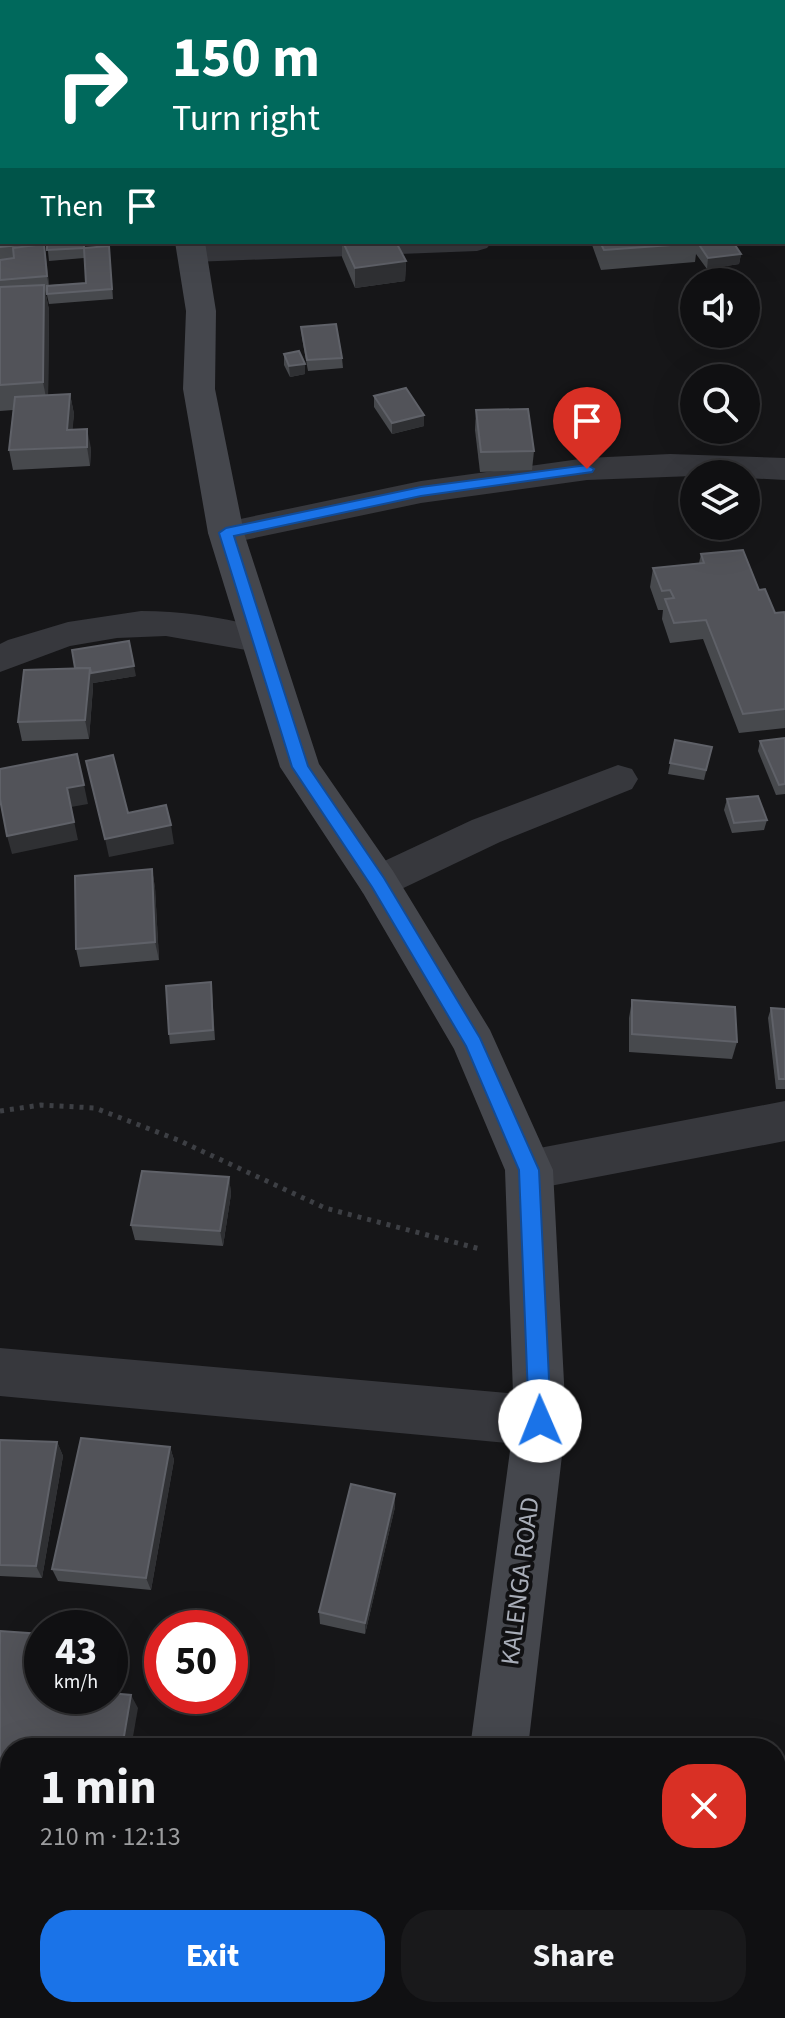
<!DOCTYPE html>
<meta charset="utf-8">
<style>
:root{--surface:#101012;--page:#19191b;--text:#f1f3f6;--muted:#9c9d9f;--line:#303032;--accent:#1a73e8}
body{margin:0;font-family:"Source Sans 3",sans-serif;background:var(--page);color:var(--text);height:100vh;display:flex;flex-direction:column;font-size:30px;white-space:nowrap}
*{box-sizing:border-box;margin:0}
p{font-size:26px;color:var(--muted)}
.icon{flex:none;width:44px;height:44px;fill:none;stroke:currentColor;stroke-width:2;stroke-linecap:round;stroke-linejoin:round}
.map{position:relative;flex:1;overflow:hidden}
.sheet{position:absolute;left:0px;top:1738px;width:786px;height:280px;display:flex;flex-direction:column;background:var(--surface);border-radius:32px 32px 0 0;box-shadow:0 8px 32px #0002,0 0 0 2px var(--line)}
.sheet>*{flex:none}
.guide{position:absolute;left:0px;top:0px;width:786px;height:244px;box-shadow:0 8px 32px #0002,0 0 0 2px var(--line);background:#00695c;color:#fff;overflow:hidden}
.fabs{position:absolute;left:680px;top:268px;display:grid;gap:16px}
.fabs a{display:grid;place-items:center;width:80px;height:80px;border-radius:50%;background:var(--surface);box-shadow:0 8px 32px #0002,0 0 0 2px var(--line);font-size:40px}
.speed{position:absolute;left:24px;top:1610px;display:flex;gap:16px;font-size:40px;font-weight:700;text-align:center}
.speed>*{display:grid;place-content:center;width:104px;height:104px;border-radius:50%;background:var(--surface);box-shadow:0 8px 32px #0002,0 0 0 2px var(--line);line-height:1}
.speed small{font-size:20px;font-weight:400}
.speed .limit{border:12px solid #d22;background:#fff;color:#111}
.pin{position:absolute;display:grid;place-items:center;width:68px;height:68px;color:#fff;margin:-82px -34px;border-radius:50% 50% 50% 0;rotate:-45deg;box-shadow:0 0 8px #0007}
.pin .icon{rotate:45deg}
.me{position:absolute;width:88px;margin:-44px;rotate:359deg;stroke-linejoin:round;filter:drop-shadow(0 0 6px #0008)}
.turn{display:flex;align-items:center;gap:28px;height:168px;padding:0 40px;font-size:36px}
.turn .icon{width:104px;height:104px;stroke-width:2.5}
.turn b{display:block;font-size:56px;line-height:68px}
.then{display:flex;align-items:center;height:76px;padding:0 40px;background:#0003;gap:16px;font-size:30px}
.round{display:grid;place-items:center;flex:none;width:84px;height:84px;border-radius:32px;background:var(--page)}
.overview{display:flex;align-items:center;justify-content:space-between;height:136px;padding:0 40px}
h1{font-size:48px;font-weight:700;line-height:60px}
.primary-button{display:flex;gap:16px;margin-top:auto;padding:16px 40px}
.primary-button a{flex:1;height:92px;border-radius:32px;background:var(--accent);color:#fff;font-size:32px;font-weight:700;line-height:92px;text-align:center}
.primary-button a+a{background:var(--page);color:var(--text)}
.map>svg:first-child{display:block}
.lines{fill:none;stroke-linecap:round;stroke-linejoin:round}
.path{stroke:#3d3f44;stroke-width:5;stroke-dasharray:4 6;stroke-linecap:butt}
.minor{fill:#37383d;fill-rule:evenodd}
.secondary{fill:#45474d;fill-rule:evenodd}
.wall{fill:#47494d}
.shaded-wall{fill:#2f3033}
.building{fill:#525359;stroke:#5f6168;stroke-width:2}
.route{fill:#1a73e8;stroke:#114b97;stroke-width:2}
.labels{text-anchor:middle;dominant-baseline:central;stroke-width:8;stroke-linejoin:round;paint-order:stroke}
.street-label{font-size:26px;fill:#a8adb8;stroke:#111113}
</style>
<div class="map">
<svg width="785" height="2018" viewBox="0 0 785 2018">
<rect width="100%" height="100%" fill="#161618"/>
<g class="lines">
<!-- path -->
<path class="path" d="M0 1111 41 1105 95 1108 178 1140 325 1208 480 1249"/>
<!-- minor -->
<g class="minor">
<rect x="784" y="210" width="1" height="18"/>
<path d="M247 242H492L487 248 477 251 193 262 182 259 178 253 182 247Z"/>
<path d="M670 454 785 458V480L746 478V474L587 480 421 503 226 544 214 541 208 533 214 525 226 522 421 481 587 458Z"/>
<path d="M141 611C185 611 228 618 270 630L276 639 270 648 257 652 166 636 117 638 70 646 0 672V644L8 640 68 622Z"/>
<path d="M618 765 632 769 638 779 632 789 500 842 393 893 378 898 363 893 357 882 363 871 472 820Z"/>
<path d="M785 1101V1141L529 1190 512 1184 505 1170 512 1156 529 1150Z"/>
<path d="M0 1348 540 1396 558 1404 566 1421 558 1438 540 1446 0 1396Z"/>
<path d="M10 1822V1882L0 1883V1823Z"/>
</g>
<!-- secondary -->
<g class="secondary">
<path d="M9 0H34L35 2H10Z"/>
<path d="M175 242H205L216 311 215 389 244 533 319 764 393 871 490 1030 553 1170 566 1421 528 1748H470L514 1421 505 1170 454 1049 363 893 280 767 208 533 183 389 186 311Z"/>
<path d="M446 2008H508V2018H444Z"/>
</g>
</g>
<!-- wall -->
<g class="wall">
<rect x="196" y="0" width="24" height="2"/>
<rect x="479" y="0" width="68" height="2"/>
<path d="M2 164V242H41V245L44 244 49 285 86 283 84 258 49 261 47 242H84L85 248 110 257 113 299 49 304 47 295H46L49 310 48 395 70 394 74 414 72 430 91 448 90 466 13 470 9 450 13 410 0 411V165Z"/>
<path d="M784 172H785L784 207Z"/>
<path d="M342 242H396L406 261 405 281 355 288 342 257Z"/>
<path d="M591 242H698L741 254 739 264 707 269 696 254 695 262 601 270Z"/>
<path d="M301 327 342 358 343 368 308 371 302 338Z"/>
<path d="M284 354 305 364V374L290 377 284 365Z"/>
<path d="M374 396 424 415V426L392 434 374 407Z"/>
<path d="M476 410 534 451 532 470 480 472 475 430Z"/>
<path d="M701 554 759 590 775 613 785 615V728L739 733 703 639 670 643 662 619 663 610H658L650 587 653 568 699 563Z"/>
<path d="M24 670 136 676 93 683V687L89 739 22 741 18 722Z"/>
<path d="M785 738V794L776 795 758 751 760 741Z"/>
<path d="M675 740 712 747 704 780 668 774Z"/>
<path d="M727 799 767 820 764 830 732 833 724 810Z"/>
<path d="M152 869 155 888 159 960 80 967 76 949Z"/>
<path d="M212 992 215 1040 170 1044 169 1034Z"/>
<path d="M632 1000 737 1042 732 1059 629 1052V1018Z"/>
<path d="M771 1008 785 1009V1089H776L768 1018Z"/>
<path d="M229 1177 231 1194 223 1246 135 1240 131 1225Z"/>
<path d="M0 1440 57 1442 63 1456 42 1578 0 1576Z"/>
<path d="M170 1447 174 1460 151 1590 58 1581 52 1569Z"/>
<path d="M395 1507 365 1634 320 1624 319 1612Z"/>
<path d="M0 1631 42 1696 138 1708 10 1748V1826L0 1825Z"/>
</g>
<!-- shaded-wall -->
<g class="shaded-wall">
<path d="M709 0H725V2H692Z"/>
<path d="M44 244 47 264 50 295 47 276Z"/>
<path d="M741 254 739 264 707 269 708 258Z"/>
<path d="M406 261 405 281 355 288V268Z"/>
<path d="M44 285 49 310 48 408 43 382Z"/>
<path d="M305 364V374L290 377 289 366Z"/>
<path d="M70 394 74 414 71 449 67 430Z"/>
<path d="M424 415V426L392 434V423Z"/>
<path d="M87 429 91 448 90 466 87 447Z"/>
<path d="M134 666 136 676 93 683V687L89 739 85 720 90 668Z"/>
<path d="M84 785 88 804 71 807 78 840 12 854 7 836 67 788Z"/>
<path d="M171 825 174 844 109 857 105 839Z"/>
<path d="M152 869 155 888 159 960 155 942Z"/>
<path d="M229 1177 231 1194 223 1246 220 1231Z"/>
<path d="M57 1442 63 1456 42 1578 36 1566Z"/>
<path d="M170 1447 174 1460 151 1590 146 1578Z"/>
<path d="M395 1494V1507L365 1634V1623Z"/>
<path d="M110 1645 114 1654 110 1678Z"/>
<path d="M131 1695 138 1708 131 1748H122Z"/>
</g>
<!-- building -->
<g class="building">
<path d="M232 0H259L260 2H232Z"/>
<rect x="614" y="0" width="33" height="2"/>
<path d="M682 0H709L692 2H684Z"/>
<path d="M2 84V99L0 97V85Z"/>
<path d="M2 164V196H0V165Z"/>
<path d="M0 213H2V242H40V243L0 247Z"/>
<path d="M47 242H84V248L47 250Z"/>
<path d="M343 242H396L406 261 355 268Z"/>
<path d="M600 242H698V243L604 250Z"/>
<path d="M703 242H733L741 254 708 258 698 243Z"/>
<path d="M44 244 47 276 0 280V260L14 258 13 248Z"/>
<path d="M109 246 112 289 47 294V286L86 283 84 248Z"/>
<path d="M44 285 43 382 0 385V287Z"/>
<path d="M336 324 342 358 307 360 301 327Z"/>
<path d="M299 351 305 364 289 366 284 354Z"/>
<path d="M406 388 424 415 392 423 374 396Z"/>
<path d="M70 394 67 430 87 429V447L9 450 15 397Z"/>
<path d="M528 409 534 451 481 452 476 410Z"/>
<path d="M743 550 759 590 765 589 775 613 784 612 785 615V709L743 714 706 620 674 623 665 599 674 598 670 590 662 591 653 568 704 563 701 554Z"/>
<path d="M129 641 134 666 91 673 90 668H75L72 650Z"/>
<path d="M90 668 85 720 18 722 24 670Z"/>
<path d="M785 738V784L779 785 760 741Z"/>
<path d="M675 740 712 747 706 770 670 763Z"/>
<path d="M77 754 84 785 67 788 74 822 7 836 0 799V769Z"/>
<path d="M113 755 128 813 166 805 171 825 105 839 86 761Z"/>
<path d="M758 796 767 820 734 823 727 799Z"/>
<path d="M152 869 155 942 76 949 75 876Z"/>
<path d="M211 982 213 1030 169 1034 166 986Z"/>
<path d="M632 1000 735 1007 737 1042 632 1034Z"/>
<path d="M771 1008 785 1009V1079H779Z"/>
<path d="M142 1171 229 1177 220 1231 131 1225Z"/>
<path d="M81 1438 170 1447 146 1578 52 1569Z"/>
<path d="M0 1440 57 1442 36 1566 0 1565Z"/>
<path d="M351 1484 395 1494 365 1623 319 1612Z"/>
<path d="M0 1631 42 1634V1696H110V1693L131 1695 122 1748H10V1817L0 1816Z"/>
</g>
<!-- route -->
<path class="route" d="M587 465 594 469 592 472 421 496 234 536 308 766 384 878 480 1038 539 1170 551 1421 548 1428 540 1431 533 1428 529 1421 519 1170 466 1046 372 887 292 767 219 533 226 528 421 487Z"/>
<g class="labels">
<!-- street labels -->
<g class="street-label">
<text transform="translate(520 1581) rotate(-83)">KALENGA ROAD</text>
</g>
</g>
</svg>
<div class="fabs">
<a><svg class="icon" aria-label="sound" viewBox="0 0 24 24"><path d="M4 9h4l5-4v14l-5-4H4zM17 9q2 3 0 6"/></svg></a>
<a><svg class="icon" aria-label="search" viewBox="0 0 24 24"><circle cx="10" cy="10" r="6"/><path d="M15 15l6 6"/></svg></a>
<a><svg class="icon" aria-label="layers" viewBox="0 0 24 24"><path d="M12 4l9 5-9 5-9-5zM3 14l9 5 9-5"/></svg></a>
</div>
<div class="speed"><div>43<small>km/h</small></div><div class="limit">50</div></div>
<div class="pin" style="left:587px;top:469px;background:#d93025"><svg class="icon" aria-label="arrive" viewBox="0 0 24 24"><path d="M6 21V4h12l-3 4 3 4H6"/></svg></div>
<svg class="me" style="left:540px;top:1421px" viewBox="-20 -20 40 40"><circle r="19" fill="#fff"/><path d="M0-13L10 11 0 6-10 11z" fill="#1a73e8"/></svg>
<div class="guide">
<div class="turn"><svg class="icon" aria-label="right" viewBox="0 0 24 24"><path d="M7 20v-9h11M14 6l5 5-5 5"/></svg><div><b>150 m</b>Turn right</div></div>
<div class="then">Then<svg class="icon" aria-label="arrive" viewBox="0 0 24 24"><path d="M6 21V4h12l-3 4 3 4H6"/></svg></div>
</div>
<section class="sheet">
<div class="overview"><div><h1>1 min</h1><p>210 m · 12:13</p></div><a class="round" style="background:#d93025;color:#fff"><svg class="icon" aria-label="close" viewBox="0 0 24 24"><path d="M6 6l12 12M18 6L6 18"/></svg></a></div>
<div class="primary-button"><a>Exit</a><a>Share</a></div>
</section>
</div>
